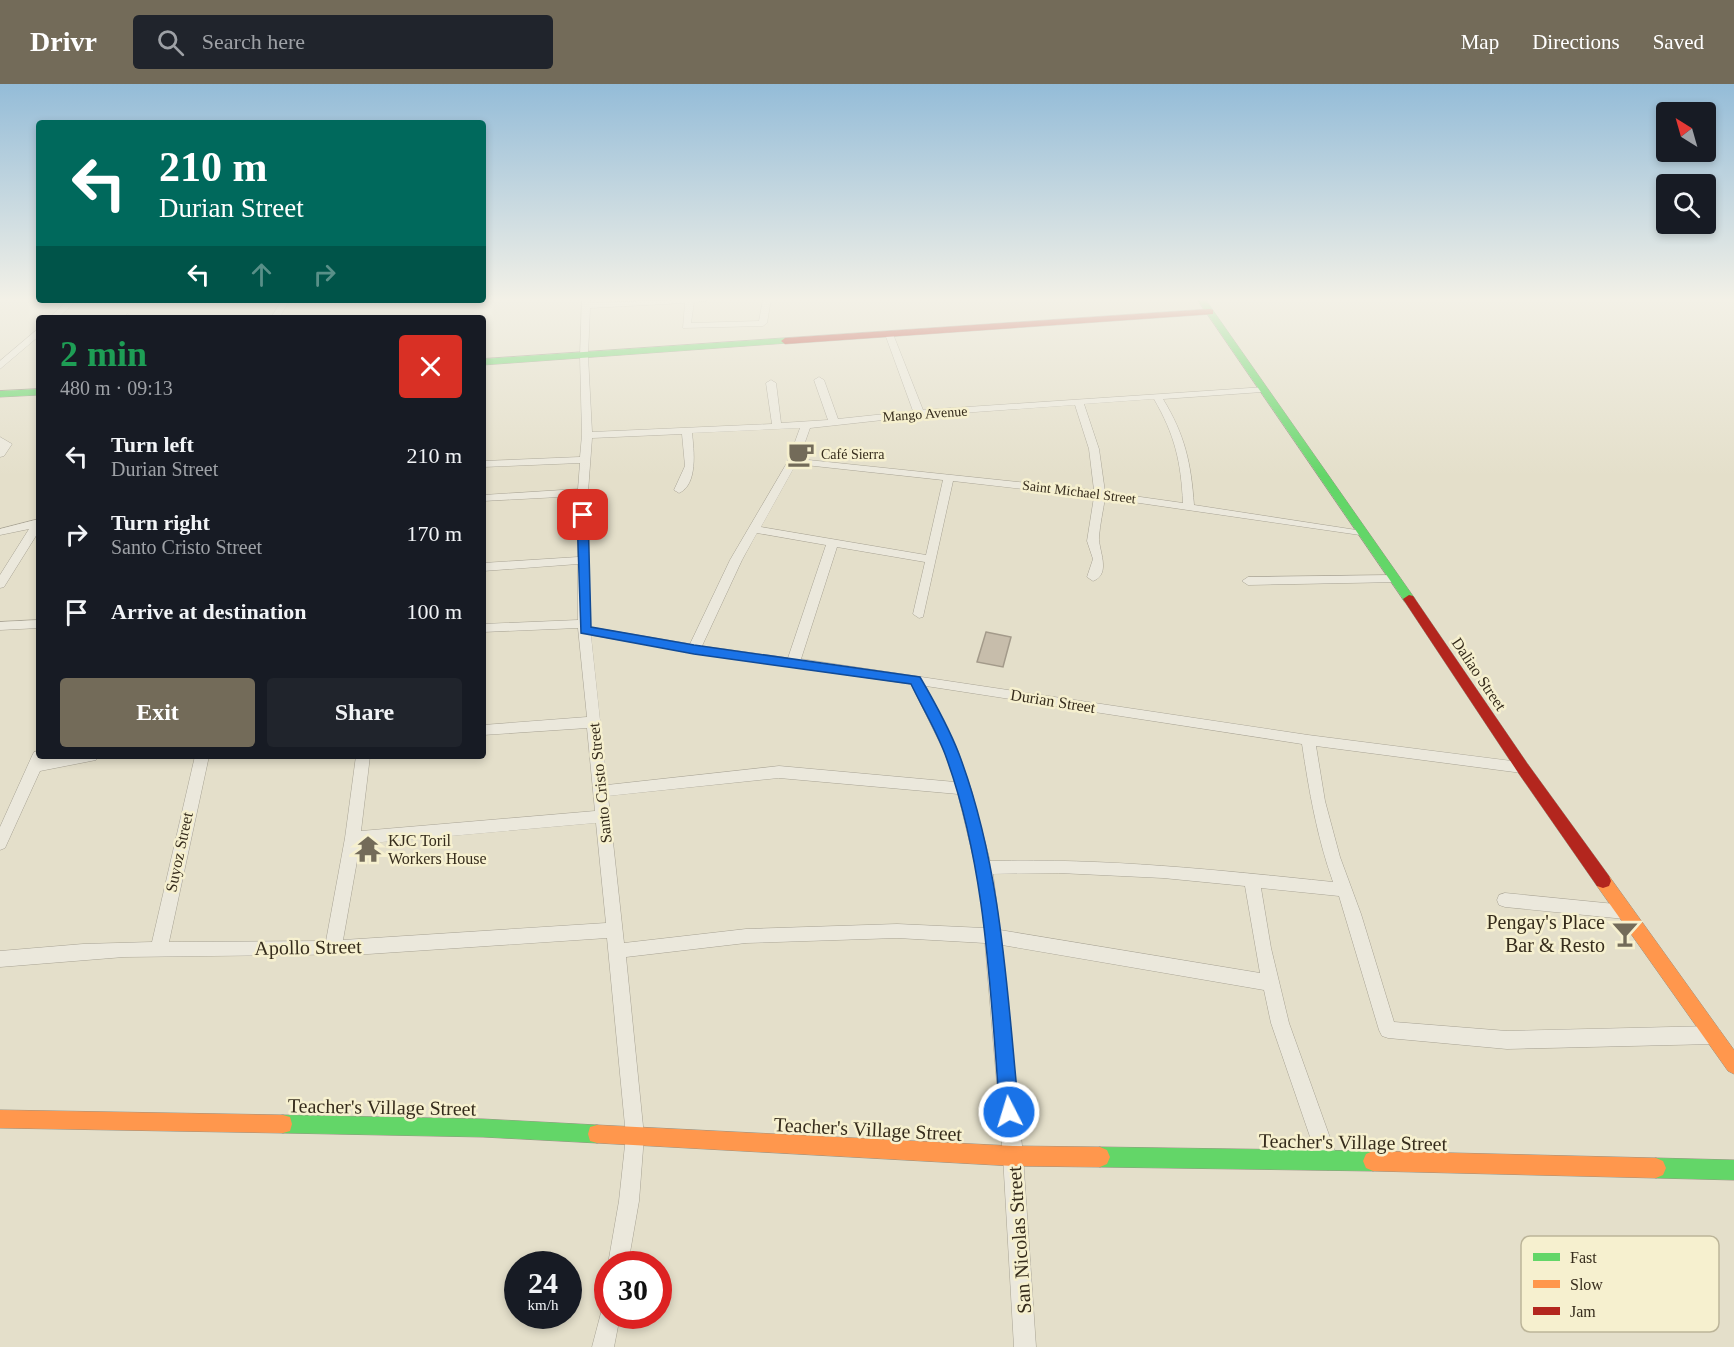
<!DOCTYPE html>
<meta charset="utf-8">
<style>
:root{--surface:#171b24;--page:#20242c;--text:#f1f3f6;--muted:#9ea1a6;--accent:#736b59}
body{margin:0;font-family:Georgia,serif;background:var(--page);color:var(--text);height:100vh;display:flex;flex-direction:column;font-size:22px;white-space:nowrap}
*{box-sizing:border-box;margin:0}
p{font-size:20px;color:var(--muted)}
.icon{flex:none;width:33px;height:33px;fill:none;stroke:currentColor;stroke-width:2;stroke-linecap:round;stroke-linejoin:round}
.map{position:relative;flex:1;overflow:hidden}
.side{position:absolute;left:36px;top:231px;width:450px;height:444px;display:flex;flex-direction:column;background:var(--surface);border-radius:6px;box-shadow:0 3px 9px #0003}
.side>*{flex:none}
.hud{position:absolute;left:36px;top:36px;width:450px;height:183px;border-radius:6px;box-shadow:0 3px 9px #0003;background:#00695c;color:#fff;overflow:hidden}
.needle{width:39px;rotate:323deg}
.fabs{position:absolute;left:1656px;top:18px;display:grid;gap:12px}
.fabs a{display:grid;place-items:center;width:60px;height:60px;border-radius:6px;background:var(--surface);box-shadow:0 3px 9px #0003;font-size:30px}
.speed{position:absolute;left:504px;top:1167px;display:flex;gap:12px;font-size:30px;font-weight:700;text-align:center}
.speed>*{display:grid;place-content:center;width:78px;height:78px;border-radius:50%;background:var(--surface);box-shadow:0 3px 9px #0003;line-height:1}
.speed small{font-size:15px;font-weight:400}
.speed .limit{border:9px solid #d22;background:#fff;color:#111}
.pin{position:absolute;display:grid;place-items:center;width:51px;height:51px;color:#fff;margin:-26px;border-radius:12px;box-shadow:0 3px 9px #0006}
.me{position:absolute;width:66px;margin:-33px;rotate:355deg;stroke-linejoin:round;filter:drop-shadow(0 0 4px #0008)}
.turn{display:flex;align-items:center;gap:21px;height:126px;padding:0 24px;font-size:27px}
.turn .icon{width:78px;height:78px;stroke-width:2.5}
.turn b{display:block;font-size:42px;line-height:51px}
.lanes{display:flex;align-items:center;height:57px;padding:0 24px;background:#0003;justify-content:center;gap:30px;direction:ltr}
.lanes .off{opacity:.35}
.round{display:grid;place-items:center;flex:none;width:63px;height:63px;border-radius:6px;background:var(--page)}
.headline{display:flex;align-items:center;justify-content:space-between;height:102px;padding:0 24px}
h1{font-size:36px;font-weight:600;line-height:45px;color:#1e9e55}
.primary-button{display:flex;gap:12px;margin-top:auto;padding:12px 24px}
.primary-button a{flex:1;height:69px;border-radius:6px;background:var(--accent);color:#fff;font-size:24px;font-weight:600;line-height:69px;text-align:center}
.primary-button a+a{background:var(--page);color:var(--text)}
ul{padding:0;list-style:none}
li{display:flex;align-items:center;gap:18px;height:78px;padding:0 24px}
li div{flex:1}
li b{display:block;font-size:22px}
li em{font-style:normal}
header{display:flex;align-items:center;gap:36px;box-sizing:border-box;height:84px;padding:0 30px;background:var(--accent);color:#fff}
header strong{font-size:28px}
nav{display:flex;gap:33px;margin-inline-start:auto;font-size:21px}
.search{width:420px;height:54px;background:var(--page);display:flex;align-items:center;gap:15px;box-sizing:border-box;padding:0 21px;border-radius:6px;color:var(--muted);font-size:22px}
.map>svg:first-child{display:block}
.building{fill:#c7bdab;stroke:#a39a8a;stroke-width:1.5}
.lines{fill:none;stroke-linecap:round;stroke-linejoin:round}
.street-casing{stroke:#a8a394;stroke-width:1}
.fast-casing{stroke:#989384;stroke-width:1}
.slow-casing{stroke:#989384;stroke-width:1}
.jam-casing{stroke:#989384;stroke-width:1}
.street{fill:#ebe8dc;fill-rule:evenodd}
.fast{fill:#63d668;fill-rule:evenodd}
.slow{fill:#ff974d;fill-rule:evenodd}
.jam{fill:#b3261e;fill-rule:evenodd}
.route{fill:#1a73e8;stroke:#114b97;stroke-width:1.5}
.labels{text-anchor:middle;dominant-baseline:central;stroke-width:5;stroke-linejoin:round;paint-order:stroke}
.far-street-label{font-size:14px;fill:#362c1c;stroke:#f6f0cf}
.far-poi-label{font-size:14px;fill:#362c1c;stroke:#f6f0cf;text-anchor:start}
.street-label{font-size:16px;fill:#362c1c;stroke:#f6f0cf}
.poi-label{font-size:16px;fill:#362c1c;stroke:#f6f0cf;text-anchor:start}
.near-poi-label{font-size:20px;fill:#362c1c;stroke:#f6f0cf;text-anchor:end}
.near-street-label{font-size:20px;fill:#362c1c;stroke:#f6f0cf}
.key{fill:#f6f0cf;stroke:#bcb599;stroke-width:1.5}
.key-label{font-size:16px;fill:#362c1c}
</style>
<header>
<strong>Drivr</strong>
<div class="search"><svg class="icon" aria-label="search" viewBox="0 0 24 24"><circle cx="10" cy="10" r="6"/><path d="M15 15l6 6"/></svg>Search here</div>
<nav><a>Map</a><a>Directions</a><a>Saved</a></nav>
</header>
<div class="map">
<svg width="1734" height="1263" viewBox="0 0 1734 1263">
<rect width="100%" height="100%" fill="#e4dfca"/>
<!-- building -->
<path class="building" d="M986 548 1011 553 1003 583 977 578Z"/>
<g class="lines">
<defs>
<g id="street">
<path d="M582 215H590V219L707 215 706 217 694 218 691 239 759 237 763 215H771L767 239 763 242 683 244 685 219 590 224 588 272 592 348 772 340 766 299 771 296 776 299 781 339 828 336 814 296 819 293 824 296 838 335 913 327 885 250 889 247 893 250 923 326 1265 303 1267 305 1262 308 1163 315C1185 351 1191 379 1194 421L1363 447 1369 450 1367 452 1105 414C1103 427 1100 440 1099 453 1098 465 1112 490 1093 497L1087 493 1093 475 1087 457 1094 413 953 397 923 533 919 534 913 530 925 478 837 463 801 575 1308 651 1527 679 1529 683 1527 687 1522 689 1316 662 1325 717 1340 773 1361 830 1394 938 1507 947 1713 942 1719 945 1722 951 1719 957 1713 960 1507 965 1388 954 1382 952 1379 946 1339 812 1261 804 1271 864 1289 939 1338 1076 1335 1083 1328 1086 1321 1083 1318 1076 1271 939 1264 906 1002 861 1023 1072 1036 1263H1014L1003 1072 985 859 897 854 746 859 626 873 644 1052 639 1117 628 1180H608L619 1117 626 1052 607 854 368 870 124 873 0 883V867L83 860 152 858 195 672H209L169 858 326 857 345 754 356 672H370L361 747 595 727 587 644 483 651V641L587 633 578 544 483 548V540L578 536V480L483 487V479L578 473V412L483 417V411L578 405 580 379 483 383V377L580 373 582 351 580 272ZM1154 315C1175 351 1181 378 1183 419L1105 408 1099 365 1084 320ZM1075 321 1089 365 1094 406 799 375 810 344 919 332ZM800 344 788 377 730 476 690 560 590 543 588 408 592 354 682 350 685 382 674 406 679 409C698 401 694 366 692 349ZM796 380 943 396 926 471 761 443ZM757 449 826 461 788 574 702 562 742 476ZM591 551 694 569 911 600 944 667 955 698 779 682 607 701ZM926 602 1302 660C1309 707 1317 753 1333 798 1218 786 1106 774 990 777L971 705 958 667ZM779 694 958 710 980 801 984 844 897 840 746 845 624 859 608 712ZM596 739 606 839 343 856 360 760ZM1059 789 1163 794 1245 802 1260 889 1000 846 993 790Z"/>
<path d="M68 216H77L58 234H49Z"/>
<path d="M282 216H290L279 234H271Z"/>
<path d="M128 230 132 234H123Z"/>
<path d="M39 244V252L0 285V277Z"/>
<path d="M0 353 12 360 4 372 0 373Z"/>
<path d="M39 435V447L4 503 0 504V491L29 445 0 451V445Z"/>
<path d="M1395 491 1401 495 1399 498 1248 501 1242 497 1248 493Z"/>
<path d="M39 536V544L0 546V538Z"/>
<path d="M39 667V672H46L45 675 60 672H98L96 676 91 677 40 687 5 764 0 766V743L32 672 34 668Z"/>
<path d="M1505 809 1625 821 1631 823 1633 828 1631 833 1625 835 1505 823 1499 821 1497 816 1499 811Z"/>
<path d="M608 1222V1232H620L614 1263H592L602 1225Z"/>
</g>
<g id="fast">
<path d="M1197 215H1205L1413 512 1415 515 1413 518H1405Z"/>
<path d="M785 254 788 255V259L483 281V275Z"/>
<path d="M39 305V311L0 313V307Z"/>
<path d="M283 1031 483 1035 597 1041 604 1043 606 1050 604 1057 597 1059 483 1053 283 1049 276 1047 274 1040 276 1033Z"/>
<path d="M1100 1063 1373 1067 1380 1070 1383 1077 1380 1084 1373 1087 1100 1083 1093 1080 1090 1073 1093 1066Z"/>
<path d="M1656 1074 1734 1076V1096L1656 1094 1649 1091 1646 1084 1649 1077Z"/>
</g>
<g id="slow">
<path d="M1603 790 1609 792 1734 966V990L1728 987 1597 802 1595 797 1597 792Z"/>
<path d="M0 1026 283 1031 290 1033 292 1040 290 1047 283 1049 0 1044Z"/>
<path d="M597 1041 1013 1062 1100 1063 1107 1066 1110 1073 1107 1080 1100 1083 1013 1082 597 1059 590 1057 588 1050 590 1043Z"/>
<path d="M1373 1067 1656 1074 1663 1077 1666 1084 1663 1091 1656 1094 1373 1087 1366 1084 1363 1077 1366 1070Z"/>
</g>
<g id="jam">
<path d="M1210 225 1213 226V230L785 260 781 257 785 254Z"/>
<path d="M1409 511 1413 512 1527 679 1609 792 1611 797 1609 802 1603 804 1597 802 1517 687 1403 515Z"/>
</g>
</defs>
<!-- street casing -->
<use href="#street" class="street-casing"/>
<!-- fast casing -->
<use href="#fast" class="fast-casing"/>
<!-- slow casing -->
<use href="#slow" class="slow-casing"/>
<!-- jam casing -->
<use href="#jam" class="jam-casing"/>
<!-- street -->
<use href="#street" class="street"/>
<!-- fast -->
<use href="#fast" class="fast"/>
<!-- slow -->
<use href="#slow" class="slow"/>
<!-- jam -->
<use href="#jam" class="jam"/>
</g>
<!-- sky -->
<linearGradient id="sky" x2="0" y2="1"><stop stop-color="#94bcd8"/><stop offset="0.55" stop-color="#f3f1e7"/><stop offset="1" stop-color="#f3f1e7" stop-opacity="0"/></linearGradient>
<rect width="1734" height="392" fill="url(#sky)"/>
<!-- route -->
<path class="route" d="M583 427 588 431 591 543 694 561 920 593C934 617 949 644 959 670 1002 784 1007 908 1019 1028L1016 1035 1009 1038 1003 1035 1000 1028C990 908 987 784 945 670 936 646 922 623 911 600L694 570 581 549 577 431Z"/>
<!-- icons -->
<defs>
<symbol id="cafe-bare" viewBox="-9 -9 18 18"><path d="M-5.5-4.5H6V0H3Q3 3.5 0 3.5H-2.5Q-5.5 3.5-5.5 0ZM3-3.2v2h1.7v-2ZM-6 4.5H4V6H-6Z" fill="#736b59" stroke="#f6f0cf" stroke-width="2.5" paint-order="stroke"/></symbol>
<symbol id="temple-bare" viewBox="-9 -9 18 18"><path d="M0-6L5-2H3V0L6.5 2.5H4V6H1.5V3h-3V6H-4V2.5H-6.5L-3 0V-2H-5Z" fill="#736b59" stroke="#f6f0cf" stroke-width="2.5" paint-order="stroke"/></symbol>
<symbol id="bar-bare" viewBox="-9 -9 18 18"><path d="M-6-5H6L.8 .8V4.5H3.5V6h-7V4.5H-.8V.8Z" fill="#736b59" stroke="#f6f0cf" stroke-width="2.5" paint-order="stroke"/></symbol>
</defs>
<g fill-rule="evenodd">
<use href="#cafe-bare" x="782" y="351" width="38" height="38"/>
<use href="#temple-bare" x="349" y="746" width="38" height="38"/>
<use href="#bar-bare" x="1606" y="831" width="38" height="38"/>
</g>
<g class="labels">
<!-- far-street labels -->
<g class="far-street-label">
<text transform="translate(925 330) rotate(-4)">Mango Avenue</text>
<text transform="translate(1079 408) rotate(7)">Saint Michael Street</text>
</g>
<!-- far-poi labels -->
<g class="far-poi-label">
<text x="821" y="370">Café Sierra</text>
</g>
<!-- street labels -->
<g class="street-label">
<text transform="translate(1479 590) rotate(56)">Daliao Street</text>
<text transform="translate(1053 617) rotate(9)">Durian Street</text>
<text transform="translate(600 699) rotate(-96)">Santo Cristo Street</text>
<text transform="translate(179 768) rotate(-78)">Suyoz Street</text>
</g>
<!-- poi labels -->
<g class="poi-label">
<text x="388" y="756">KJC Toril<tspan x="388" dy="18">Workers House</tspan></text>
</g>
<!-- near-poi labels -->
<g class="near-poi-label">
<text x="1605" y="838">Pengay's Place<tspan x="1605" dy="23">Bar &amp; Resto</tspan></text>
</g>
<!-- near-street labels -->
<g class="near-street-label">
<text transform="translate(308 863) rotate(-1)">Apollo Street</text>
<text transform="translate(382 1023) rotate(1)">Teacher's Village Street</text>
<text transform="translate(868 1045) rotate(3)">Teacher's Village Street</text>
<text transform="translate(1353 1058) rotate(1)">Teacher's Village Street</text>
<text transform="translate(1019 1156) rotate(-94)">San Nicolas Street</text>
</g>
</g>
<!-- legend -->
<rect x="1521" y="1152" width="198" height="96" rx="9" class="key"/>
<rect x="1533" y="1169" width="27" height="8" fill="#63d668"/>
<rect x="1533" y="1196" width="27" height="8" fill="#ff974d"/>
<rect x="1533" y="1223" width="27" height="8" fill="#b3261e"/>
<g class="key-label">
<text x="1570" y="1179">Fast</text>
<text x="1570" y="1206">Slow</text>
<text x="1570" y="1233">Jam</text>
</g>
</svg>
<div class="fabs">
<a><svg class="needle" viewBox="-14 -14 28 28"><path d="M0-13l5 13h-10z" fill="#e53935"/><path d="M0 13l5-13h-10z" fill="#9ea1a6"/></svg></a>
<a><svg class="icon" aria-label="search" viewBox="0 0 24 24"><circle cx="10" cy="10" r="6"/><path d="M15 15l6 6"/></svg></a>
</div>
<div class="speed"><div>24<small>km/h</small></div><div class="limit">30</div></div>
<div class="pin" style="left:583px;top:431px;background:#d93025"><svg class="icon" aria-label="arrive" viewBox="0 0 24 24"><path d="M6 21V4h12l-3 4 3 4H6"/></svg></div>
<svg class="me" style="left:1009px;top:1028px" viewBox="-20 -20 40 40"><circle r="17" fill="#1a73e8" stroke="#fff" stroke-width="3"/><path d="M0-11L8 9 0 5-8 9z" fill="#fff"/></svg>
<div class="hud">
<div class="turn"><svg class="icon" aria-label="left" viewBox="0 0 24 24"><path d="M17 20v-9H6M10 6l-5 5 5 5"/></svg><div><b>210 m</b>Durian Street</div></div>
<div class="lanes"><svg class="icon" aria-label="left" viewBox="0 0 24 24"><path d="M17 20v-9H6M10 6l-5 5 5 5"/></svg><svg class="icon off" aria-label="ahead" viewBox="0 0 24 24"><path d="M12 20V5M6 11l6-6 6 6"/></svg><svg class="icon off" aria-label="right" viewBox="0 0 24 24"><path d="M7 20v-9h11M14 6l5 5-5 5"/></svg></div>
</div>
<section class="side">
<div class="headline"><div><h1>2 min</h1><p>480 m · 09:13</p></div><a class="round" style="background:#d93025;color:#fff"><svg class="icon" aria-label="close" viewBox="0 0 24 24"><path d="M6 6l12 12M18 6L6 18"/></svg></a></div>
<ul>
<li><svg class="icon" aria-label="left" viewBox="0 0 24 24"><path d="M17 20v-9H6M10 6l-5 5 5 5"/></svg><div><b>Turn left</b><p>Durian Street</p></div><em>210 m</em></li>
<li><svg class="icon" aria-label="right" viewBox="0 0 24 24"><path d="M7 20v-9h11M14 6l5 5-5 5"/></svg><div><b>Turn right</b><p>Santo Cristo Street</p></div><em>170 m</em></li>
<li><svg class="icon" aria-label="arrive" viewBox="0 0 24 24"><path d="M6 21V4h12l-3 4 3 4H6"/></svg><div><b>Arrive at destination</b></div><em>100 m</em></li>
</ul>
<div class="primary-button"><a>Exit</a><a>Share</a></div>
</section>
</div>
